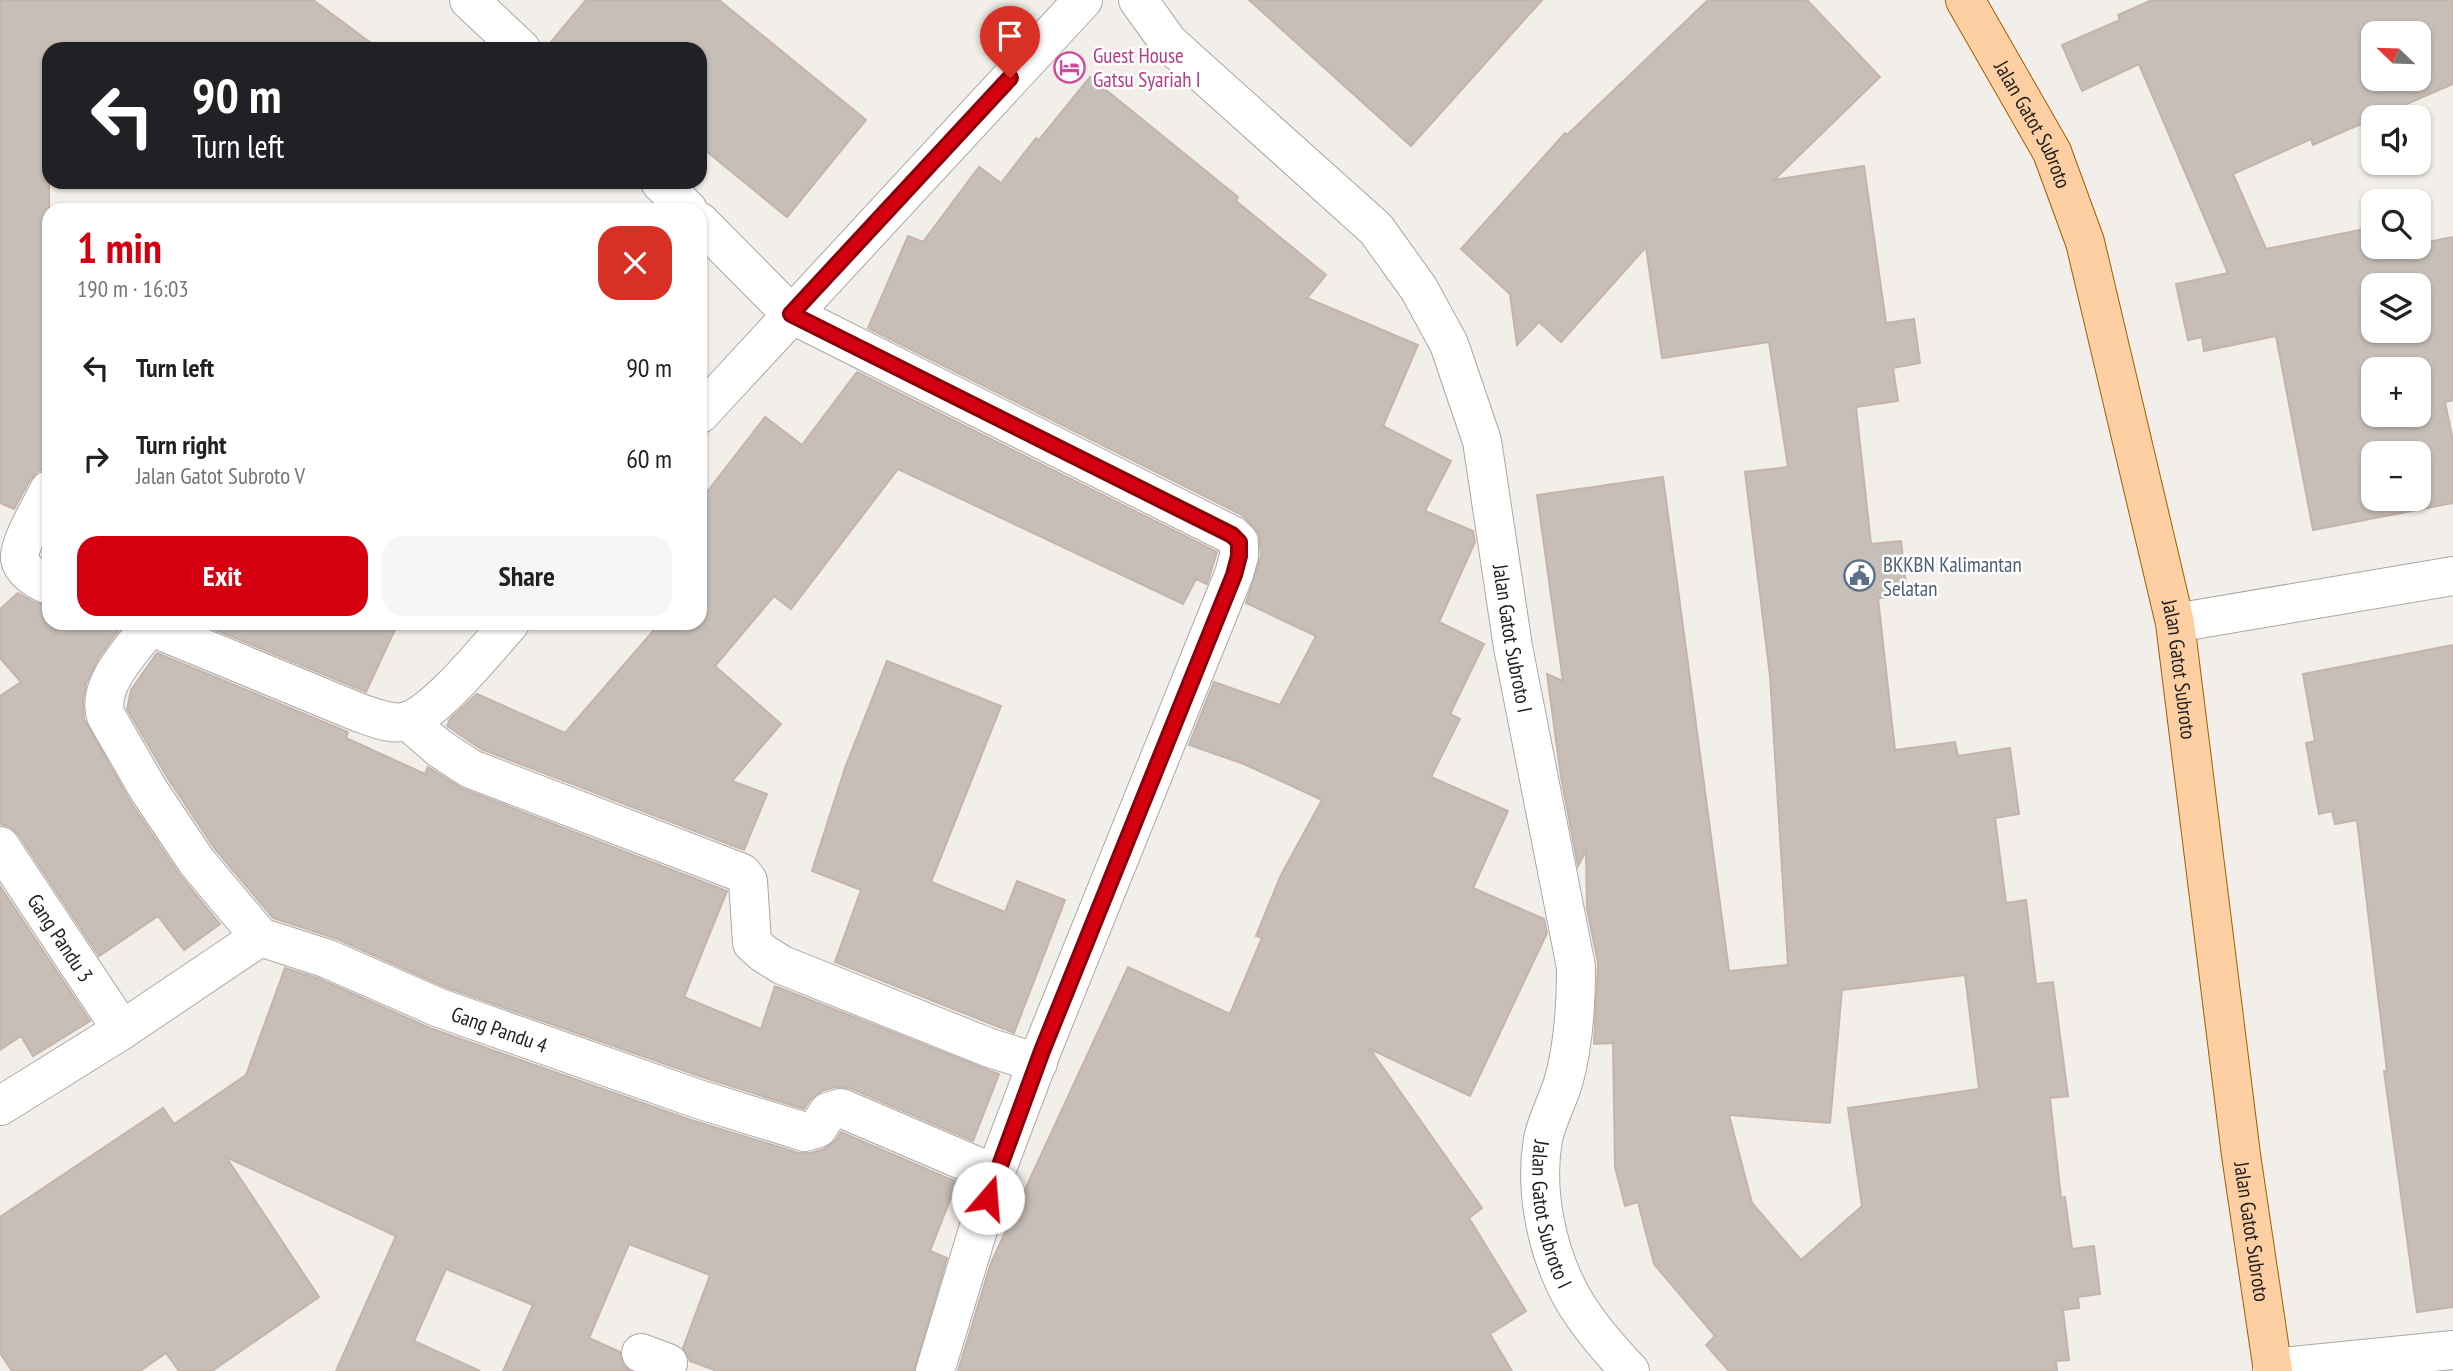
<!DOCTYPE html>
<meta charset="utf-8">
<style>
:root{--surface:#fff;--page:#f6f6f6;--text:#202124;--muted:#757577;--accent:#d4000f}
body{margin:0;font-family:"PT Sans Narrow",sans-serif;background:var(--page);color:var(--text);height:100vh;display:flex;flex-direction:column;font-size:26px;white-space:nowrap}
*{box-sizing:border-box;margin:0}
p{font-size:23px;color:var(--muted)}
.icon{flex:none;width:38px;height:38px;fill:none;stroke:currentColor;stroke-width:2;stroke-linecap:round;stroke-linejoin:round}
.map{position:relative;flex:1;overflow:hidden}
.sheet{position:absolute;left:42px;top:203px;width:665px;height:427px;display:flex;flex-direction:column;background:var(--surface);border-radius:21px;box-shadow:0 2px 5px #0004}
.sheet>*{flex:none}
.hud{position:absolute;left:42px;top:42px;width:665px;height:147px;border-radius:21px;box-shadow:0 2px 5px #0004;background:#202124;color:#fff;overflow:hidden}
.needle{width:46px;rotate:293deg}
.tools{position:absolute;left:2361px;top:21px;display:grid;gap:14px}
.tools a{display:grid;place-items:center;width:70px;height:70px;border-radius:14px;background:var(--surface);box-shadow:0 2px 5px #0004;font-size:35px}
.pin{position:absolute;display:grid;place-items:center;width:60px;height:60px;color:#fff;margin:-72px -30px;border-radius:50% 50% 50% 0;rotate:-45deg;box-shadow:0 0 7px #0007}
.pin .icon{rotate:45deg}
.me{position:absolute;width:77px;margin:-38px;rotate:18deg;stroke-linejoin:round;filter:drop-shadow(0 0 5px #0008)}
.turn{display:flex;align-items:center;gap:24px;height:147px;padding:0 35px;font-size:32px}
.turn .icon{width:91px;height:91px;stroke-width:2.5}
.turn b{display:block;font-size:49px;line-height:60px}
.round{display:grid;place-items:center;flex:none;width:74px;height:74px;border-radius:21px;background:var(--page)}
.head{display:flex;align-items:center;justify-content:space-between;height:119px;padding:0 35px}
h1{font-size:42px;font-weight:600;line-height:52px;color:var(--accent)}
.action{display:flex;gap:14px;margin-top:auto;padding:14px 35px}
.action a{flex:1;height:80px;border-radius:21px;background:var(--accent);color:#fff;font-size:28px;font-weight:600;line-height:80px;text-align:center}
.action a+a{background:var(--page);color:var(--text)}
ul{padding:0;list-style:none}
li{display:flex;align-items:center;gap:21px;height:91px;padding:0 35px}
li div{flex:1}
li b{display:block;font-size:26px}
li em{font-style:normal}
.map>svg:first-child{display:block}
.building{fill:#c7beb7;stroke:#c4b4aa;stroke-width:2;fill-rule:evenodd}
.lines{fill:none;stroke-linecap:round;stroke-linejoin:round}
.street-casing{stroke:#a9a9a9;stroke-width:40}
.primary-casing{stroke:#a05f00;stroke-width:40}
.street{stroke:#fff;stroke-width:38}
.primary{stroke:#fecfa2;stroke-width:38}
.route-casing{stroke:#8a000a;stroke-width:18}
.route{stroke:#d4000f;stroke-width:12}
.labels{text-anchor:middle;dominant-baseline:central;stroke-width:5;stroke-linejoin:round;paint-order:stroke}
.hotel-label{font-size:21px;fill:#b23c85;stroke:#fff;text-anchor:start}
.street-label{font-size:21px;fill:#222;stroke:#fff}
.service-label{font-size:21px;fill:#4e5e75;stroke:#fff;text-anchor:start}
</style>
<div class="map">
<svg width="2453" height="1371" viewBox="0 0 2453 1371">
<rect width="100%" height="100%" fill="#f2eee9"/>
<!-- building -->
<g class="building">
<path d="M0 0H313L379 49H49V468L38 471 30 480 14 509 0 503Z"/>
<path d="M586 0H719L866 120 787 217 700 146V49H545Z"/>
<path d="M1249 0H1542L1411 146Z"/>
<path d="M1708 0H1807L1880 77 1774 180 1864 166 1886 323 1914 319 1920 363 1893 368 1898 401 1856 407 1871 544 1901 541 1906 586 1889 588 1890 597 1878 598 1895 750 1955 742 1958 756 2010 748 2019 814 1995 818 2006 903 2026 900 2036 984 2053 982 2068 1096 2050 1098 2061 1198 2065 1197 2072 1249 2094 1246 2100 1294 2078 1297 2079 1308 2063 1310 2069 1360 2056 1361 2057 1371H1729L1706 1345 1715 1336 1654 1264 1638 1202 1625 1206 1615 1167 1613 1043 1594 1044 1598 963 1587 909 1586 851 1578 866 1561 777 1547 674 1563 681 1537 495 1663 477 1729 971 1788 965 1770 676 1745 472 1788 467 1769 342 1662 358 1646 247 1561 342 1539 322 1517 345 1510 294 1461 249 1565 133 1567 135ZM1965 975 1979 1089 1848 1108 1862 1206 1801 1260 1752 1203 1729 1115 1830 1123 1842 990Z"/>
<path d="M2152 0H2453V84L2313 145 2311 139 2233 174 2266 249 2370 228 2375 253 2404 247H2418V244L2453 237V400L2445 402 2453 441V503L2313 530 2276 336 2204 351 2202 337 2188 340 2176 284 2228 273 2139 64 2082 91 2062 45 2120 20 2118 15ZM2373 33H2418V79H2373ZM2373 285H2418V331H2373ZM2373 369H2418V415H2373ZM2373 453H2418V499H2373Z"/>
<path d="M1090 77 1238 197 1236 201 1326 275 1307 298 1418 345 1383 426 1451 461 1425 511 1473 531 1475 542 1439 622 1484 644 1450 714 1460 719 1431 777 1508 811 1473 888 1544 919 1547 933 1470 1096 1370 1049 1482 1208 1469 1218 1526 1311 1490 1334 1512 1371H958L991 1263 1128 967 1230 1014 1262 938 1256 936 1281 875 1322 800 1244 764 1189 745 1214 682 1280 705 1316 636 1246 603 1261 556 1259 534 1254 527 1242 515 868 328 908 236 923 242 979 167 1001 183 1036 138 1039 140Z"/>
<path d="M857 372 1217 552 1207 584 1196 579 1183 604 898 469 791 609 774 596 715 666 781 724 732 781 767 794 744 850 481 749 447 726 450 719 477 694 565 733 660 623H700V501L765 417 802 445Z"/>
<path d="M18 593 36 603 49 606V623H121V627L99 657 86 684 83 701 84 719 130 801 179 874 220 924 184 950 158 916 99 956 18 834 10 827 0 824V696L21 682 0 658V609Z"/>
<path d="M199 623H398L366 692Z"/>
<path d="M2453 645V1307L2417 1312 2384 1071H2387L2357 820 2335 824 2332 811 2319 814 2306 743 2315 741 2303 674Z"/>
<path d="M157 653 348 732 346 738 425 774 428 767 463 789 727 891 684 997 761 1029 775 986 999 1074 973 1141 850 1088 835 1087 822 1091 810 1100 804 1109 705 1078 445 987 337 939 273 918 215 849 167 777 127 709 131 690Z"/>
<path d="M887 661 1001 706 931 882 1005 912 1017 881 1065 900 1014 1033 835 962 861 890 812 871 845 768Z"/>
<path d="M0 886 90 1021 33 1056 21 1036 0 1050Z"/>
<path d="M285 968 320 979 430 1028 691 1120 799 1153H811L824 1149 836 1140 841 1132 957 1182 930 1251 947 1258 914 1371H717L690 1361 683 1348 710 1275 629 1244 589 1338 620 1352 624 1366 630 1371H503L533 1305 446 1269 414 1341 480 1371H336L396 1236 226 1157 319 1297 212 1371H179L166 1353 140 1371H12L0 1353V1217L163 1108 174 1124 246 1075Z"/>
</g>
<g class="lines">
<defs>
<g id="street">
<path d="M469 0 521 49"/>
<path id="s1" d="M1138 0 1169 43 1376 229 1419 289 1449 344 1482 441 1513 647 1576 967C1576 1006 1574 1046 1563 1083 1557 1102 1547 1120 1543 1139 1534 1192 1547 1253 1573 1299 1588 1325 1610 1350 1630 1371"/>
<path d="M660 182 688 210"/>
<path d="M700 222 791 314 1232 535 1239 542V556L1234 574 1042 1050 995 1174 935 1371"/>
<path d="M700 414 1083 0"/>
<path d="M49 490C42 505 18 544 20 559 22 571 38 581 49 585"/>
<path d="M142 623 360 713C375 718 393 726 408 721 438 710 488 648 510 623"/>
<path d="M2175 623 2453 576"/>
<path d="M150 626C132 650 96 685 106 716L148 789 197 862 260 937"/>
<path d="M408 721 439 748 471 769 742 873 748 881 752 943 763 953 782 965 990 1048 1038 1063"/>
<path id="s2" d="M0 846 122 1030"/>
<path id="s3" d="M260 937 328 959 437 1007 698 1099 805 1132 818 1128 828 1112 841 1108 995 1174"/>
<path d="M0 1106 122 1030 260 937"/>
<path d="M641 1353 668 1363 665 1371"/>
<path d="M2272 1368 2453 1350"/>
</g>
<g id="primary">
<path id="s4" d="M1965 0 2052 152 2085 242 2175 623 2241 1155 2273 1371"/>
</g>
</defs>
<!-- street casing -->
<use href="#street" class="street-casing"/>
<!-- primary casing -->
<use href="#primary" class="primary-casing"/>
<!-- street -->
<use href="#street" class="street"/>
<!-- primary -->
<use href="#primary" class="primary"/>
</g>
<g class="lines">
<defs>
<path id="route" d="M988 1198 1042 1051 1234 575 1239 556V542L1232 535 791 314 1010 78"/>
</defs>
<!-- route casing -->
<use href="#route" class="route-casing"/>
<!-- route -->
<use href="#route" class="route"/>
</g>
<!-- icons -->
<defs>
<symbol id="hotel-ring" viewBox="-11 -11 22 22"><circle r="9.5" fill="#fff" stroke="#d1479c" stroke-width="1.5"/><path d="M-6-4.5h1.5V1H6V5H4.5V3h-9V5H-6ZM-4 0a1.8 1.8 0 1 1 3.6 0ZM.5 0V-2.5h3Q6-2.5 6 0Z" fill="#d1479c"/></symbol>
<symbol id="civic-ring" viewBox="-11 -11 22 22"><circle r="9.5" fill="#fff" stroke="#5c6f8a" stroke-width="1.5"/><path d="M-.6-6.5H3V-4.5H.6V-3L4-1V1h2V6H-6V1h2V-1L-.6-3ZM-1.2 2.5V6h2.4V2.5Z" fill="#5c6f8a"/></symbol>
</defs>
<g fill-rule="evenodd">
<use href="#hotel-ring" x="1052" y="50" width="35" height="35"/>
<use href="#civic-ring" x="1842" y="558" width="35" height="35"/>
</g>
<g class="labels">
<!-- hotel labels -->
<g class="hotel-label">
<text x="1093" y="55">Guest House<tspan x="1093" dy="24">Gatsu Syariah I</tspan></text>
</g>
<!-- street labels -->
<g class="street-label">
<text stroke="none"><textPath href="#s4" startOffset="142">Jalan Gatot Subroto</textPath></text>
<text stroke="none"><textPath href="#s1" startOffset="770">Jalan Gatot Subroto I</textPath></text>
<text stroke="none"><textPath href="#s4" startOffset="709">Jalan Gatot Subroto</textPath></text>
<text stroke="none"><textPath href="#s2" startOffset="110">Gang Pandu 3</textPath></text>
<text stroke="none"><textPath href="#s3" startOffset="257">Gang Pandu 4</textPath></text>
<text stroke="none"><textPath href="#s1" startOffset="1358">Jalan Gatot Subroto I</textPath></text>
<text stroke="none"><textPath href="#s4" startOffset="1276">Jalan Gatot Subroto</textPath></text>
</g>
<!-- service labels -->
<g class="service-label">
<text x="1883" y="564">BKKBN Kalimantan<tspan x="1883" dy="24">Selatan</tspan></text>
</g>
</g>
</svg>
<div class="tools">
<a><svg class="needle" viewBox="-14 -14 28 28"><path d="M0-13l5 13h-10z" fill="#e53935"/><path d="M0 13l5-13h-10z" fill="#757577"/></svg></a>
<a><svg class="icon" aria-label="sound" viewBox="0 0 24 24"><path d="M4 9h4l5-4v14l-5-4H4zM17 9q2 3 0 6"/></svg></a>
<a><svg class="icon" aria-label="search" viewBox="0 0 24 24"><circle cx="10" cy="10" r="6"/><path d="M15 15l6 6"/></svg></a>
<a><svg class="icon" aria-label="layers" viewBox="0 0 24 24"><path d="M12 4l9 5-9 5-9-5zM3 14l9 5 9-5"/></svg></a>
<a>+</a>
<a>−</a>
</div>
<div class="pin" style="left:1010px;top:78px;background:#d93025"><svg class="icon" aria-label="arrive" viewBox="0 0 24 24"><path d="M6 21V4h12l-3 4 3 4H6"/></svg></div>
<svg class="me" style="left:988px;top:1198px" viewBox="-20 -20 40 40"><circle r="19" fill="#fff"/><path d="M0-13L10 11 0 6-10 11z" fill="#d4000f"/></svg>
<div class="hud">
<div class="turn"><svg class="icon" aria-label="left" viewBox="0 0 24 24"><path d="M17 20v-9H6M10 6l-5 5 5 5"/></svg><div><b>90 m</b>Turn left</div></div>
</div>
<section class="sheet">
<div class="head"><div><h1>1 min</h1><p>190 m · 16:03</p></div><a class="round" style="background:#d93025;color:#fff"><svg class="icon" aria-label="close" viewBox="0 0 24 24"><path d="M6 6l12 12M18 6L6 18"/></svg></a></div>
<ul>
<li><svg class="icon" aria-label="left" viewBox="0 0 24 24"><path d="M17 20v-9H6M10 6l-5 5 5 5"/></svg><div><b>Turn left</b></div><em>90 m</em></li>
<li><svg class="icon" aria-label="right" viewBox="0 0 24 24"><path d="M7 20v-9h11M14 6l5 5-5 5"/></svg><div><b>Turn right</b><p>Jalan Gatot Subroto V</p></div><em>60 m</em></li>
</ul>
<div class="action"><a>Exit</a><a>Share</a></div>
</section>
</div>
